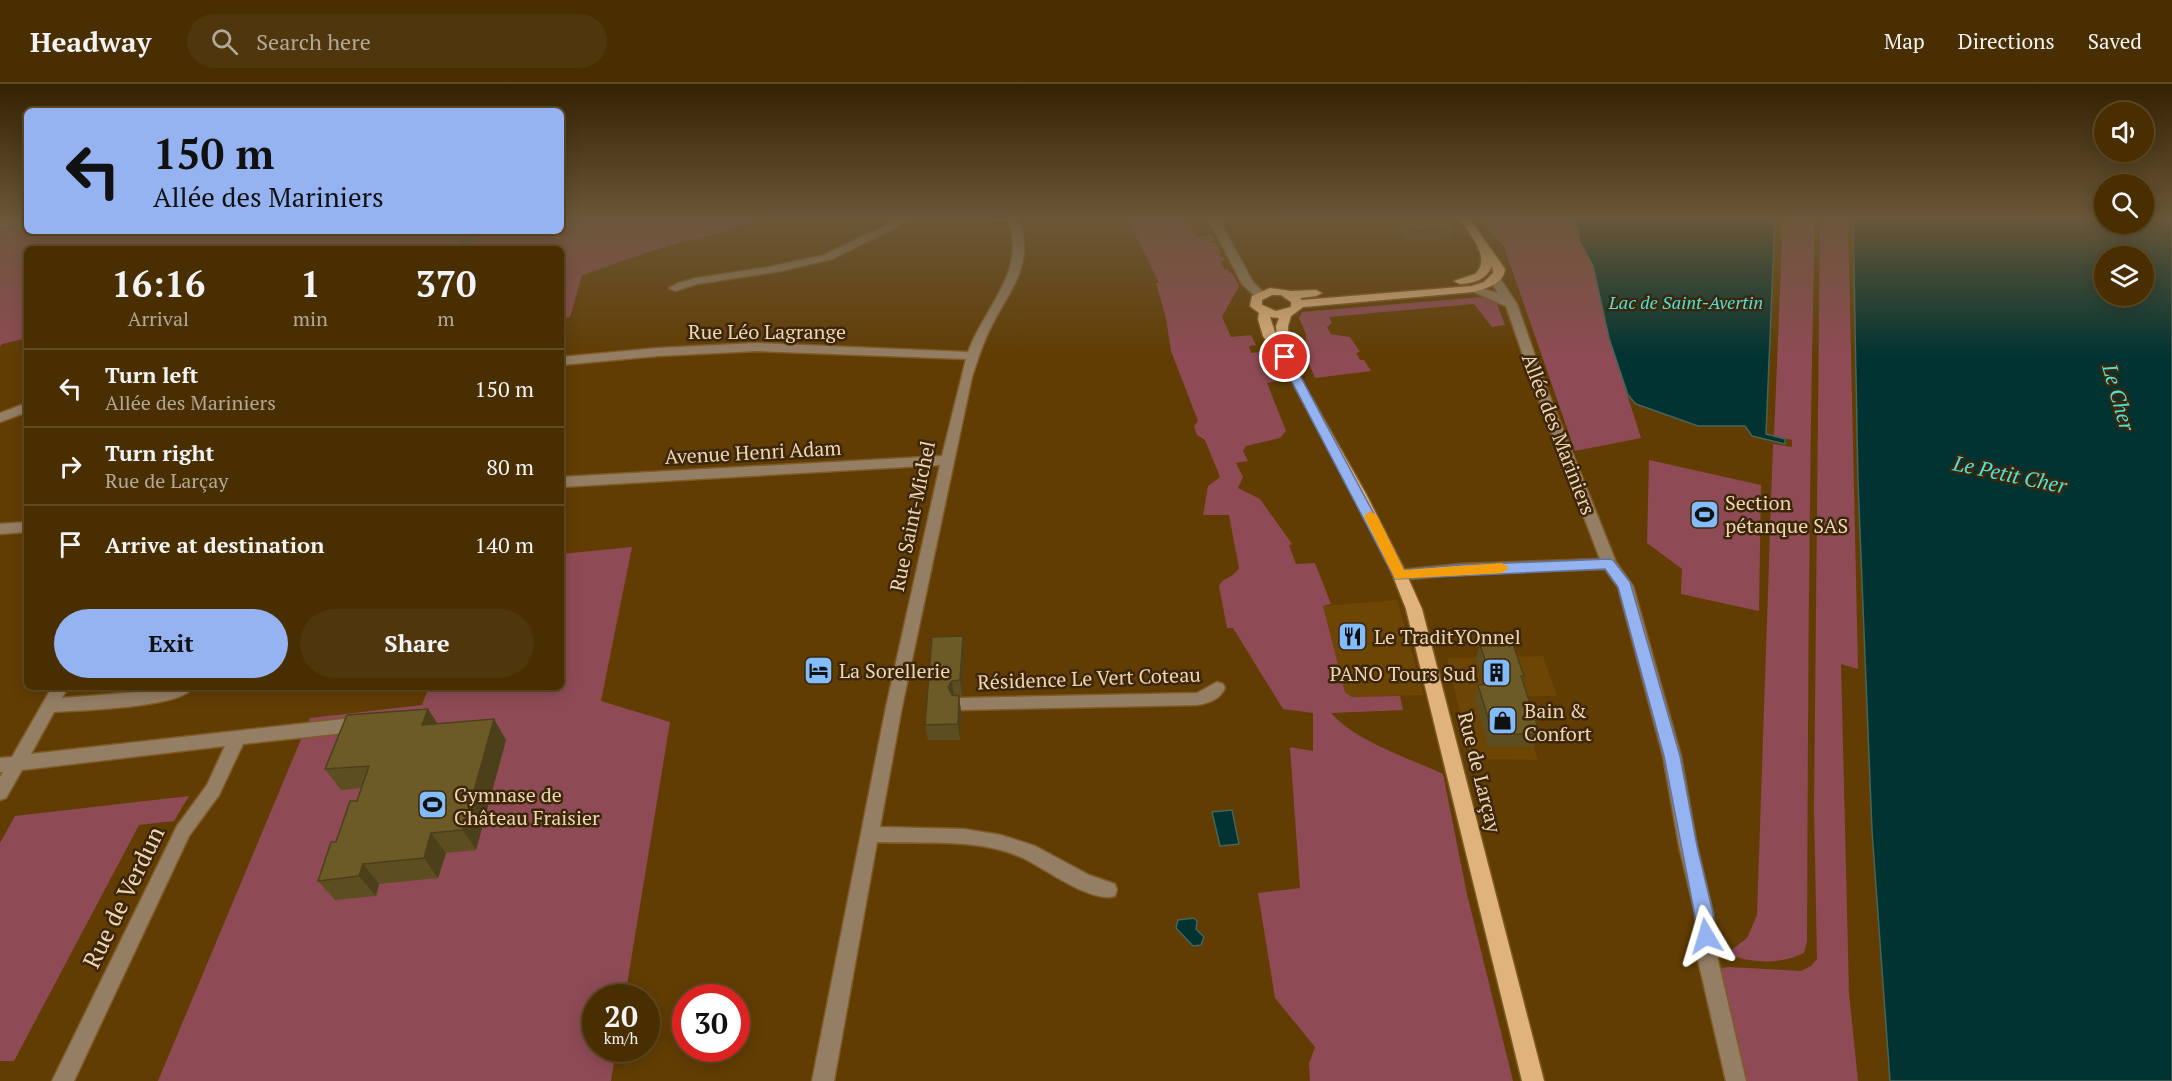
<!DOCTYPE html>
<meta charset="utf-8">
<style>
:root{--surface:#492e02;--page:#50360c;--text:#f1f3f6;--muted:#b1a899;--line:#614a24;--accent:#95b2f1}
body{margin:0;font-family:"PT Serif",serif;background:var(--page);color:var(--text);height:100vh;display:flex;flex-direction:column;font-size:22px;white-space:nowrap}
*{box-sizing:border-box;margin:0}
p{font-size:20px;color:var(--muted)}
.icon{flex:none;width:33px;height:33px;fill:none;stroke:currentColor;stroke-width:2;stroke-linecap:round;stroke-linejoin:round}
.map{position:relative;flex:1;overflow:hidden}
.details{position:absolute;left:24px;top:162px;width:540px;height:444px;display:flex;flex-direction:column;background:var(--surface);border-radius:9px;box-shadow:0 3px 15px #0003,0 0 0 2px var(--line)}
.details>*{flex:none}
.banner{position:absolute;left:24px;top:24px;width:540px;height:126px;border-radius:9px;box-shadow:0 3px 15px #0003,0 0 0 2px var(--line);background:#95b2f1;color:#111;overflow:hidden}
.controls{position:absolute;left:2094px;top:18px;display:grid;gap:12px}
.controls a{display:grid;place-items:center;width:60px;height:60px;border-radius:50%;background:var(--surface);box-shadow:0 3px 15px #0003,0 0 0 2px var(--line);font-size:30px}
.speed{position:absolute;left:582px;top:900px;display:flex;gap:12px;font-size:30px;font-weight:700;text-align:center}
.speed>*{display:grid;place-content:center;width:78px;height:78px;border-radius:50%;background:var(--surface);box-shadow:0 3px 15px #0003,0 0 0 2px var(--line);line-height:1}
.speed small{font-size:15px;font-weight:400}
.speed .limit{border:9px solid #d22;background:#fff;color:#111}
.pin{position:absolute;display:grid;place-items:center;width:51px;height:51px;color:#fff;margin:-26px;border:3px solid #fff;border-radius:50%;box-shadow:0 2px 6px #0007}
.me{position:absolute;width:66px;margin:-33px;rotate:353deg;stroke-linejoin:round;filter:drop-shadow(0 0 4px #0008)}
.turn{display:flex;align-items:center;gap:21px;height:126px;padding:0 30px;font-size:27px}
.turn .icon{width:78px;height:78px;stroke-width:2.5}
.turn b{display:block;font-size:42px;line-height:51px}
.eta{display:flex;justify-content:space-evenly;align-items:center;height:102px;text-align:center}
.eta b{font-size:36px;font-weight:700;line-height:42px}
.cta{display:flex;gap:12px;margin-top:auto;padding:12px 30px}
.cta a{flex:1;height:69px;border-radius:36px;background:var(--accent);color:#111;font-size:24px;font-weight:700;line-height:69px;text-align:center}
.cta a+a{background:var(--page);color:var(--text)}
ul{padding:0;list-style:none}
li{display:flex;align-items:center;gap:18px;height:78px;padding:0 30px;border-top:2px solid var(--line)}
li div{flex:1}
li b{display:block;font-size:22px}
li em{font-style:normal}
header{display:flex;align-items:center;gap:36px;box-sizing:border-box;height:84px;padding:0 30px;background:var(--surface);border-bottom:2px solid var(--line)}
header strong{font-size:28px}
nav{display:flex;gap:33px;margin-inline-start:auto;font-size:21px}
.search{width:420px;height:54px;background:var(--page);display:flex;align-items:center;gap:15px;box-sizing:border-box;padding:0 21px;border-radius:33px;color:var(--muted);font-size:22px}
.map>svg:first-child{display:block}
.built{fill:#6d4504}
.green{fill:#8e4b55}
.water{fill:#003331;stroke:#486459;stroke-width:1.5;fill-rule:evenodd}
.lines{fill:none;stroke-linecap:round;stroke-linejoin:round}
.stream{stroke:#486459;stroke-width:4.5}
.minor-casing{stroke:#7e5b27;stroke-width:3}
.major-casing{stroke:#7e5b27;stroke-width:3}
.minor{fill:#947e64;fill-rule:evenodd}
.major{fill:#e0b37d;fill-rule:evenodd}
.wall{fill:#5d4e21}
.shaded-wall{fill:#4c401b}
.building{fill:#6c5b26;stroke:#4c401b;stroke-width:1.5}
.route{fill:#95b2f1;stroke:#61749d;stroke-width:1.5}
.slow{fill:#f59e0b}
.labels{text-anchor:middle;dominant-baseline:central;stroke-width:5;stroke-linejoin:round;paint-order:stroke}
.far-water-label{font-size:18px;font-style:italic;fill:#4be1dc;stroke:#3c270b}
.street-label{font-size:20px;fill:#f0d5b5;stroke:#3c270b}
.poi-label{font-size:20px;fill:#f0d5b5;stroke:#3c270b;text-anchor:start}
.water-label{font-size:21px;font-style:italic;fill:#4be1dc;stroke:#3c270b}
.near-street-label{font-size:24px;fill:#f0d5b5;stroke:#3c270b}
</style>
<header>
<strong>Headway</strong>
<div class="search"><svg class="icon" aria-label="search" viewBox="0 0 24 24"><circle cx="10" cy="10" r="6"/><path d="M15 15l6 6"/></svg>Search here</div>
<nav><a>Map</a><a>Directions</a><a>Saved</a></nav>
</header>
<div class="map">
<svg width="2172" height="997" viewBox="0 0 2172 997">
<rect width="100%" height="100%" fill="#613d03"/>
<!-- built -->
<g class="built">
<path d="M1397 516 1424 611 1352 613 1345 608 1323 522Z"/>
<path d="M1543 572 1557 612 1518 613 1538 676 1471 675 1447 574Z"/>
</g>
<!-- green -->
<g class="green">
<path d="M561 134H757C729 152 696 153 665 163 637 171 610 182 582 191L570 233 561 235V165H464L486 147H561Z"/>
<path d="M1127 134H1182L1188 138 1197 153 1212 151 1215 156 1210 157 1211 159H1216L1222 170 1219 171 1220 173H1224L1225 176 1220 178 1225 186 1230 185 1228 188 1232 189 1239 202 1222 233 1231 253 1251 251 1256 261 1249 262 1251 269 1261 268 1266 275 1265 278H1269L1274 287 1282 286 1283 288 1277 289 1280 297 1267 299 1286 347 1280 354 1246 362 1243 367 1248 377 1236 379 1243 393 1238 404 1260 415 1292 460 1289 461 1296 480 1315 479 1331 520 1323 522 1345 608 1352 613 1400 612 1403 626 1331 629C1355 657 1409 674 1443 690L1467 810 1513 997H1310L1309 980 1315 963 1275 914 1258 809 1300 804 1290 663 1313 667V629L1283 625 1233 544H1227L1219 502C1222 494 1233 494 1239 484L1229 431H1203L1208 402 1220 393 1205 356 1197 351 1194 342 1198 337 1171 267 1166 234 1156 199H1159Z"/>
<path d="M1478 134H1575L1580 158 1593 182 1609 254 1641 354 1575 367 1504 163Z"/>
<path d="M1783 134H1815C1809 375 1808 616 1807 857L1804 869C1780 881 1751 879 1726 870L1747 854 1757 831 1773 360 1792 363V356L1774 352Z"/>
<path d="M1820 134H1848L1858 585 1841 580 1849 909 1858 997H1745L1720 884 1729 883 1801 887 1811 882 1817 875 1814 724Z"/>
<path d="M27 138V147H476L453 165H27V254L2 260 0 263V143Z"/>
<path d="M1482 213 1496 217 1505 241 1492 243 1474 220 1329 233 1332 239 1327 243 1331 250 1350 253 1360 268 1356 269 1360 276H1364L1371 287 1315 294 1307 275 1306 250 1299 234 1302 228Z"/>
<path d="M1649 376 1761 401 1759 527 1681 510 1682 485 1647 459Z"/>
<path d="M632 463 601 617 670 638 625 913 596 914V964L616 965 611 997H158L310 634 422 621 429 603H561V470Z"/>
<path d="M189 712 174 737 139 741 14 977H0V759L15 732Z"/>
</g>
<!-- water -->
<g class="water">
<path d="M1575 134H1775L1766 350 1785 355V360L1752 352 1745 342H1698L1636 320 1628 311 1609 254 1593 182 1580 158Z"/>
<path d="M1853 134H2104V140H2144V134H2172V997H1890L1872 747 1858 398ZM2144 172V212H2104V172Z"/>
<path d="M1232 726 1239 760 1220 762 1212 728Z"/>
<path d="M1194 834 1197 837 1196 845 1204 853 1201 861 1193 862 1176 844 1178 836Z"/>
</g>
<g class="lines">
<!-- stream -->
<g class="stream">
<path d="M211 163 318 165"/>
<path d="M458 165 482 147"/>
</g>
<defs>
<g id="minor">
<path d="M27 134V139L0 144V138Z"/>
<path d="M901 134H915L832 175 781 187 697 200 675 207 669 204 678 199 697 194 769 183 824 171Z"/>
<path d="M990 134H1018C1035 180 1012 202 992 241 983 258 978 275 972 293L902 623 880 743 964 745 1001 751 1035 762 1089 791 1115 800 1117 806 1115 812C1092 820 1044 784 1023 774 980 754 924 760 877 758L834 997H812L886 623 940 381 561 403V393L942 372 966 275 757 267 658 272 561 281V273L658 264 757 259 968 268C985 222 1026 189 1009 137H995Z"/>
<path d="M1208 134H1218L1253 198 1266 211 1264 213H1256L1242 200Z"/>
<path d="M1495 192 1499 193 1517 220 1546 303 1616 478 1633 502 1681 672 1697 762 1713 829 1718 876 1746 997H1726L1698 876 1695 829 1679 762 1663 672 1618 503 1605 485 1461 490 1400 496 1393 491 1400 486 1461 480 1600 475 1534 303 1506 222 1467 205 1473 202 1498 209 1489 195Z"/>
<path d="M27 319V328L0 338V329Z"/>
<path d="M27 438V448L0 450V440Z"/>
<path d="M1217 598 1223 600 1225 604C1219 616 1209 619 1197 621L960 626 954 625 952 620 954 615 960 614 1197 609Z"/>
<path d="M52 603H68L62 614 164 606 170 603H193C182 624 80 626 54 628L31 670 344 635 350 637 352 642 350 647 344 649 243 660 219 711 189 752 74 997H52L177 742 207 701 225 662 22 686 6 714 0 716V693L3 688H0V674L12 673Z"/>
</g>
<path id="major" d="M1459 134H1469L1505 185C1504 200 1485 205 1473 208L1303 223 1291 232 1288 242V272L1366 410 1405 487 1422 525 1544 997H1522L1406 525 1391 487 1342 390 1289 292 1263 252 1258 235 1259 229 1250 222 1252 212 1270 204 1291 207 1316 206 1322 209 1316 212 1300 214 1302 216 1472 202 1484 198 1493 189 1492 182C1486 196 1474 199 1460 200L1454 197 1475 190C1493 174 1468 148 1459 134ZM1272 211H1281L1291 218V223L1276 227 1262 221V216ZM1270 233 1279 234 1276 242 1277 254Z"/>
</defs>
<!-- minor casing -->
<use href="#minor" class="minor-casing"/>
<!-- major casing -->
<use href="#major" class="major-casing"/>
<!-- minor -->
<use href="#minor" class="minor"/>
<!-- major -->
<use href="#major" class="major"/>
</g>
<!-- wall -->
<g class="wall">
<path d="M1400 134 1455 144 1452 154 1408 158 1398 144Z"/>
<path d="M963 552 964 568 962 612H958H959L961 628 960 656H928L925 641Z"/>
<path d="M1480 561 1524 592 1522 597 1540 650 1534 662H1488L1474 613 1478 601H1484L1476 573Z"/>
<path d="M428 625 437 640 506 656 476 766 446 769 438 794 379 800 376 812 335 816 318 797 336 758 357 717 361 704 341 706 325 685Z"/>
</g>
<!-- shaded-wall -->
<g class="shaded-wall">
<path d="M963 552 964 568 962 612 960 596Z"/>
<path d="M952 597 954 613 950 619 948 603Z"/>
<path d="M959 612 961 628 960 656 958 640Z"/>
<path d="M428 625 441 645 422 641Z"/>
<path d="M494 635 506 656 476 766 463 746Z"/>
<path d="M431 749 446 769 438 794 424 774Z"/>
<path d="M363 780 379 800 376 812 359 792Z"/>
</g>
<!-- building -->
<g class="building">
<path d="M1400 134H1447L1455 144 1411 148Z"/>
<path d="M963 552 960 596 952 597 948 603 952 611 959 612 958 640 925 641 932 553Z"/>
<path d="M1513 560 1524 592H1521L1540 650H1493L1478 601 1493 600 1480 561Z"/>
<path d="M428 625 422 641 494 635 463 746 431 749 424 774 363 780 359 792 318 797 331 758H336L350 717H357L369 682 325 685 347 631Z"/>
</g>
<!-- sky -->
<linearGradient id="sky" x2="0" y2="1"><stop stop-color="#352202"/><stop offset="0.49" stop-color="#6a5739"/><stop offset="1" stop-color="#6a5739" stop-opacity="0"/></linearGradient>
<rect width="2172" height="273" fill="url(#sky)"/>
<!-- route -->
<path class="route" d="M1285 269 1290 273 1404 486 1461 481 1609 475 1613 476 1630 498 1680 672 1697 762 1713 829 1715 852 1712 858 1706 860 1700 858 1664 672 1618 503 1605 485 1395 495 1279 273Z"/>
<!-- slow -->
<path class="slow" d="M1370 427 1377 432 1404 486 1502 479 1509 484 1502 489 1395 495 1364 432Z"/>
<!-- icons -->
<defs>
<symbol id="stadium-square" viewBox="-11 -11 22 22"><rect x="-9" y="-9" width="18" height="18" rx="4" fill="#83bcfb" stroke="#3c270b"/><path d="M0-5a6.5 5 0 1 0 0 10a6.5 5 0 1 0 0-10ZM-3.5-1.8h7v3.6h-7Z" fill="#111"/></symbol>
<symbol id="restaurant-square" viewBox="-11 -11 22 22"><rect x="-9" y="-9" width="18" height="18" rx="4" fill="#83bcfb" stroke="#3c270b"/><path d="M-5-6h1v4h1v-4h1v4h1v-4h1v5L-1.5 .5V6h-2V.5L-5-1ZM5-6V6H3V1.5H1.5Q1.5-4 5-6Z" fill="#111"/></symbol>
<symbol id="hotel-square" viewBox="-11 -11 22 22"><rect x="-9" y="-9" width="18" height="18" rx="4" fill="#83bcfb" stroke="#3c270b"/><path d="M-6-4.5h1.5V1H6V5H4.5V3h-9V5H-6ZM-4 0a1.8 1.8 0 1 1 3.6 0ZM.5 0V-2.5h3Q6-2.5 6 0Z" fill="#111"/></symbol>
<symbol id="building-square" viewBox="-11 -11 22 22"><rect x="-9" y="-9" width="18" height="18" rx="4" fill="#83bcfb" stroke="#3c270b"/><path d="M-4-6H4V6H1V3H-1V6H-4ZM-2.5-4.3h1.7v1.8h-1.7ZM.8-4.3h1.7v1.8H.8ZM-2.5-1h1.7V.8h-1.7ZM.8-1h1.7V.8H.8Z" fill="#111"/></symbol>
<symbol id="shop-square" viewBox="-11 -11 22 22"><rect x="-9" y="-9" width="18" height="18" rx="4" fill="#83bcfb" stroke="#3c270b"/><path d="M-5-2.5h2.3a2.7 3.5 0 0 1 5.4 0H5L5.5 6h-11ZM-1.5-2.5h3a1.5 2.3 0 0 0-3 0Z" fill="#111"/></symbol>
</defs>
<g fill-rule="evenodd">
<use href="#stadium-square" x="1688" y="414" width="33" height="33"/>
<use href="#restaurant-square" x="1336" y="536" width="33" height="33"/>
<use href="#hotel-square" x="802" y="570" width="33" height="33"/>
<use href="#building-square" x="1480" y="572" width="33" height="33"/>
<use href="#shop-square" x="1486" y="620" width="33" height="33"/>
<use href="#stadium-square" x="416" y="704" width="33" height="33"/>
</g>
<g class="labels">
<!-- far-water labels -->
<g class="far-water-label">
<text x="1686" y="218">Lac de Saint-Avertin</text>
</g>
<!-- street labels -->
<g class="street-label">
<text x="767" y="247">Rue Léo Lagrange</text>
<text transform="translate(1559 350) rotate(69)">Allée des Mariniers</text>
<text transform="translate(753 368) rotate(-3)">Avenue Henri Adam</text>
<text transform="translate(912 432) rotate(-78)">Rue Saint-Michel</text>
<text transform="translate(1089 594) rotate(-2)">Résidence Le Vert Coteau</text>
<text transform="translate(1480 688) rotate(76)">Rue de Larçay</text>
</g>
<!-- poi labels -->
<g class="poi-label">
<text x="1725" y="418">Section<tspan x="1725" dy="23">pétanque SAS</tspan></text>
<text x="1374" y="552">Le TraditYOnnel</text>
<text x="839" y="586">La Sorellerie</text>
<text x="1476" y="589" text-anchor="end">PANO Tours Sud</text>
<text x="1524" y="626">Bain &amp;<tspan x="1524" dy="23">Confort</tspan></text>
<text x="454" y="710">Gymnase de<tspan x="454" dy="23">Château Fraisier</tspan></text>
</g>
<!-- water labels -->
<g class="water-label">
<text transform="translate(2119 313) rotate(74)">Le Cher</text>
<text transform="translate(2010 390) rotate(12)">Le Petit Cher</text>
</g>
<!-- near-street labels -->
<g class="near-street-label">
<text transform="translate(123 813) rotate(-64)">Rue de Verdun</text>
</g>
</g>
</svg>
<div class="controls">
<a><svg class="icon" aria-label="sound" viewBox="0 0 24 24"><path d="M4 9h4l5-4v14l-5-4H4zM17 9q2 3 0 6"/></svg></a>
<a><svg class="icon" aria-label="search" viewBox="0 0 24 24"><circle cx="10" cy="10" r="6"/><path d="M15 15l6 6"/></svg></a>
<a><svg class="icon" aria-label="layers" viewBox="0 0 24 24"><path d="M12 4l9 5-9 5-9-5zM3 14l9 5 9-5"/></svg></a>
</div>
<div class="speed"><div>20<small>km/h</small></div><div class="limit">30</div></div>
<div class="pin" style="left:1285px;top:273px;background:#d93025"><svg class="icon" aria-label="arrive" viewBox="0 0 24 24"><path d="M6 21V4h12l-3 4 3 4H6"/></svg></div>
<svg class="me" style="left:1706px;top:852px" viewBox="-20 -20 40 40"><path d="M0-17L14 15 0 8-14 15z" fill="#95b2f1" stroke="#fff" stroke-width="4"/></svg>
<div class="banner">
<div class="turn"><svg class="icon" aria-label="left" viewBox="0 0 24 24"><path d="M17 20v-9H6M10 6l-5 5 5 5"/></svg><div><b>150 m</b>Allée des Mariniers</div></div>
</div>
<section class="details">
<div class="eta">
<div><b>16:16</b><p>Arrival</p></div>
<div><b>1</b><p>min</p></div>
<div><b>370</b><p>m</p></div>
</div>
<ul>
<li><svg class="icon" aria-label="left" viewBox="0 0 24 24"><path d="M17 20v-9H6M10 6l-5 5 5 5"/></svg><div><b>Turn left</b><p>Allée des Mariniers</p></div><em>150 m</em></li>
<li><svg class="icon" aria-label="right" viewBox="0 0 24 24"><path d="M7 20v-9h11M14 6l5 5-5 5"/></svg><div><b>Turn right</b><p>Rue de Larçay</p></div><em>80 m</em></li>
<li><svg class="icon" aria-label="arrive" viewBox="0 0 24 24"><path d="M6 21V4h12l-3 4 3 4H6"/></svg><div><b>Arrive at destination</b></div><em>140 m</em></li>
</ul>
<div class="cta"><a>Exit</a><a>Share</a></div>
</section>
</div>
